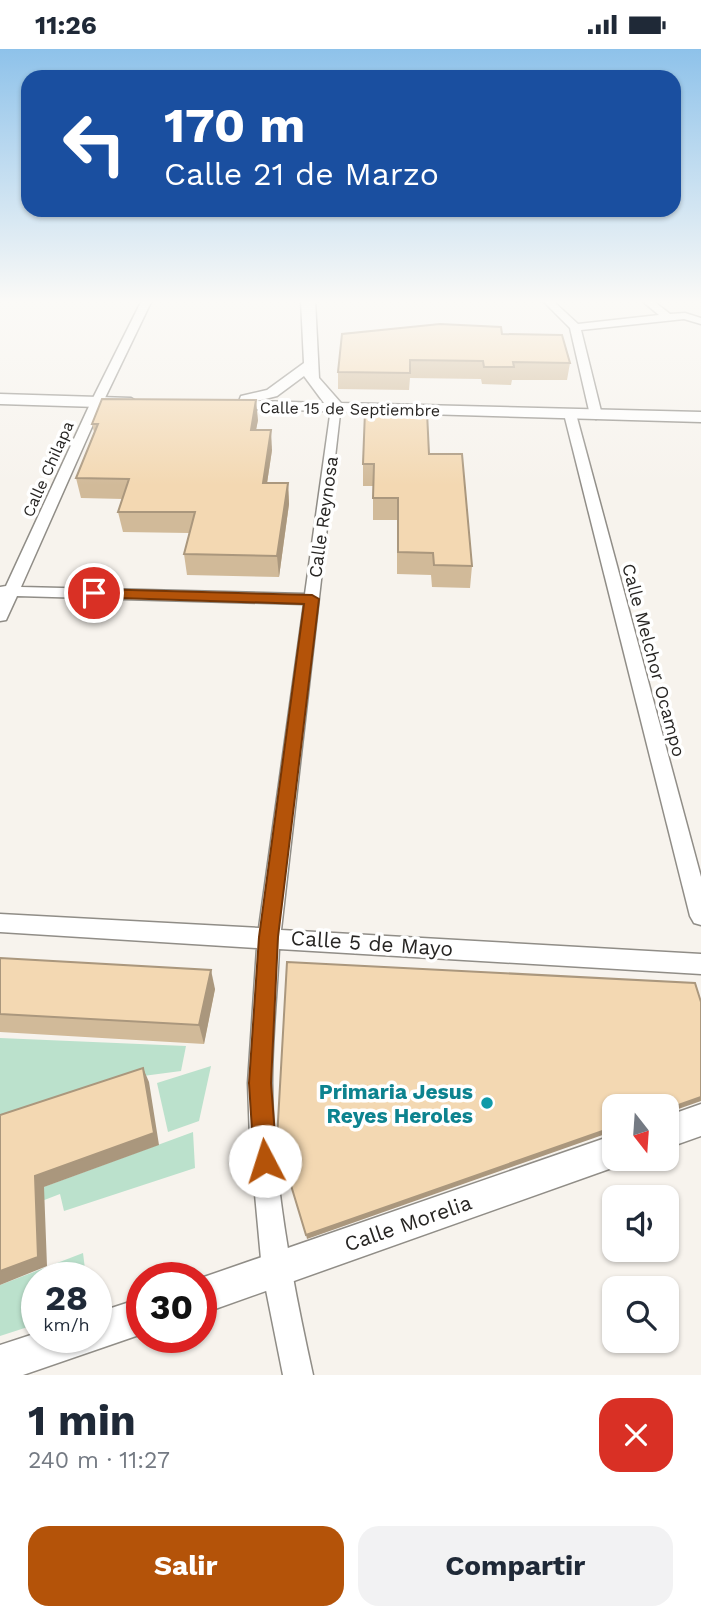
<!DOCTYPE html>
<html lang="es">
<meta charset="utf-8">
<style>
:root{--surface:#fff;--page:#f2f2f3;--text:#1f2937;--muted:#747a83;--accent:#b45309}
body{margin:0;font-family:"Work Sans",sans-serif;background:var(--page);color:var(--text);height:100vh;display:flex;flex-direction:column;font-size:26px;white-space:nowrap}
*{box-sizing:border-box;margin:0}
p{font-size:23px;color:var(--muted)}
.icon{flex:none;width:38px;height:38px;fill:none;stroke:currentColor;stroke-width:2;stroke-linecap:round;stroke-linejoin:round}
.map{position:relative;height:1326px;overflow:hidden}
.drawer{display:flex;flex-direction:column;background:var(--surface);flex:1}
.drawer>*{flex:none}
.hud{position:absolute;left:21px;top:21px;width:660px;height:147px;border-radius:21px;box-shadow:0 2px 5px #0004;background:#1a4fa0;color:#fff;overflow:hidden}
.needle{width:46px;rotate:163deg}
.buttons{position:absolute;left:602px;top:1045px;display:grid;gap:14px}
.buttons a{display:grid;place-items:center;width:77px;height:77px;border-radius:14px;background:var(--surface);box-shadow:0 2px 5px #0004;font-size:35px}
.speed{position:absolute;left:21px;top:1213px;display:flex;gap:14px;font-size:35px;font-weight:700;text-align:center}
.speed>*{display:grid;place-content:center;width:91px;height:91px;border-radius:50%;background:var(--surface);box-shadow:0 2px 5px #0004;line-height:1}
.speed small{font-size:18px;font-weight:400}
.speed .limit{border:10px solid #d22;background:#fff;color:#111}
.pin{position:absolute;display:grid;place-items:center;width:60px;height:60px;color:#fff;margin:-30px;border:4px solid #fff;border-radius:50%;box-shadow:0 2px 7px #0007}
.me{position:absolute;width:77px;margin:-38px;rotate:355deg;stroke-linejoin:round;filter:drop-shadow(0 0 5px #0008)}
.turn{display:flex;align-items:center;gap:24px;height:147px;padding:0 28px;font-size:32px}
.turn .icon{width:91px;height:91px;stroke-width:2.5}
.turn b{display:block;font-size:49px;line-height:60px}
.round{display:grid;place-items:center;flex:none;width:74px;height:74px;border-radius:21px;background:var(--page)}
.headline{display:flex;align-items:center;justify-content:space-between;height:119px;padding:0 28px}
h1{font-size:42px;font-weight:700;line-height:52px}
.primary-button{display:flex;gap:14px;margin-top:auto;padding:14px 28px}
.primary-button a{flex:1;height:80px;border-radius:21px;background:var(--accent);color:#fff;font-size:28px;font-weight:700;line-height:80px;text-align:center}
.primary-button a+a{background:var(--page);color:var(--text)}
.status{display:flex;justify-content:space-between;align-items:center;height:49px;padding:0 35px;background:var(--surface);direction:ltr}
.status svg{height:19px;fill:currentColor}
.map>svg:first-child{display:block}
.green{fill:#bbe1cc}
.lines{fill:none;stroke-linecap:round;stroke-linejoin:round}
.minor-casing{stroke:#908d87;stroke-width:3}
.tertiary-casing{stroke:#908d87;stroke-width:3}
.minor{fill:#fff;fill-rule:evenodd}
.tertiary{fill:#fff;fill-rule:evenodd}
.wall{fill:#d1ba99}
.shaded-wall{fill:#aa977d}
.building{fill:#f3d8b2;stroke:#aa977d;stroke-width:2}
.route{fill:#b45309;stroke:#753606;stroke-width:2}
.culture-dot{fill:#0f9aa8;stroke:#fff;stroke-width:2.5}
.labels{text-anchor:middle;dominant-baseline:central;stroke-width:7;stroke-linejoin:round;paint-order:stroke}
.far-street-label{font-size:16px;fill:#272523;stroke:#fff}
.street-label{font-size:18px;fill:#272523;stroke:#fff}
.near-street-label{font-size:21px;fill:#272523;stroke:#fff}
.near-culture-label{font-size:21px;font-weight:bold;fill:#0d838f;stroke:#fff;text-anchor:end}
</style>
<div class="status"><b>11:26</b><svg viewBox="0 0 49 12"><path d="M0 12V9h3v3zM5 12V6h3v6zM10 12V3h3v9zM15 12V0h3v12zM26 1h20v11H26zM47 4h2v5h-2z"/></svg></div>
<div class="map">
<svg width="701" height="1326" viewBox="0 0 701 1326">
<rect width="100%" height="100%" fill="#f7f3ed"/>
<!-- green -->
<g class="green">
<path d="M0 989 186 997 181 1022 143 1027 0 1074Z"/>
<path d="M211 1017 199 1072 168 1083 157 1034Z"/>
<path d="M193 1083 195 1119 64 1162 60 1145 0 1168V1154Z"/>
<path d="M83 1204 86 1228H37V1275L0 1287V1236Z"/>
</g>
<g class="lines">
<defs>
<g id="minor">
<path d="M142 251H152L103 353 21 538 305 545 331 359 341 356 281 881 701 905V925L279 900C277 944 272 990 272 1034 273 1132 292 1231 313 1326H283L262 1221 250 1091 248 1034 257 899 0 883V865L259 879 304 555 17 547 6 571 0 572V538L6 537 91 353Z"/>
<path d="M542 251H552L578 275 659 266 641 251H652L670 265 685 264 701 269V275L684 270 581 281 602 366 596 370 590 366 570 279Z"/>
<path d="M570 361 576 365 701 828V876L694 874 690 867 564 365Z"/>
</g>
<g id="tertiary">
<path d="M301 251H315L319 329 341 354 701 363V373L219 359 217 356 219 353 239 352 241 347 267 341 304 314ZM304 327 324 354 257 352 277 347Z"/>
<path d="M0 345 131 349 139 354 131 359 0 355Z"/>
<path d="M701 1055V1087L667 1099V1067Z"/>
<path d="M614 1086V1110H627L626 1114 201 1265V1229Z"/>
<path d="M142 1249V1285L23 1326H0V1296L37 1284V1288H96V1264Z"/>
</g>
</defs>
<!-- minor casing -->
<use href="#minor" class="minor-casing"/>
<!-- tertiary casing -->
<use href="#tertiary" class="tertiary-casing"/>
<!-- minor -->
<use href="#minor" class="minor"/>
<!-- tertiary -->
<use href="#tertiary" class="tertiary"/>
</g>
<!-- wall -->
<g class="wall">
<path d="M502 285 570 314 567 331H512L511 336 482 335 481 330 410 329 409 341 338 340V323Z"/>
<path d="M258 371 256 381 272 401 267 434H288L289 455 279 528 187 526 184 505 189 484 123 483 118 463 123 450 81 449 76 429 94 383 92 375Z"/>
<path d="M429 405 472 517 470 539 432 538 431 526 397 525V471H373V437H363V415Z"/>
<path d="M0 909 215 940 204 995 0 983Z"/>
</g>
<!-- shaded-wall -->
<g class="shaded-wall">
<path d="M256 351 258 371 252 401 251 381Z"/>
<path d="M271 381 272 401 264 454 263 434Z"/>
<path d="M288 434 289 455 279 528 277 507Z"/>
<path d="M211 921 215 940 204 995 199 976Z"/>
<path d="M143 1019 149 1033 159 1096 44 1138 47 1217 0 1236V1222L35 1127Z"/>
<path d="M701 1048V1052L667 1064V1060Z"/>
<path d="M614 1078V1082L307 1190 306 1186Z"/>
</g>
<!-- building -->
<g class="building">
<path d="M440 275 501 278 502 285 562 286 570 314 513 313 514 318H484L483 312 410 311V324L338 323 342 285Z"/>
<path d="M102 350 256 351 251 381H271L263 434H288L277 507 184 505 195 463H118L129 430 76 429 98 375H92Z"/>
<path d="M365 362 427 363 429 405H462L472 517 434 516 433 504 398 503V449H373L374 415H363Z"/>
<path d="M0 909 211 921 199 976 0 965Z"/>
<path d="M287 913 695 934 701 953V1048L667 1060V1057H614V1078L306 1186 277 1090Z"/>
<path d="M143 1019 154 1084 35 1127 38 1208 0 1222V1066Z"/>
</g>
<!-- sky -->
<linearGradient id="sky" x2="0" y2="1"><stop stop-color="#8ec2ea"/><stop offset="0.58" stop-color="#fbfaf7"/><stop offset="1" stop-color="#fbfaf7" stop-opacity="0"/></linearGradient>
<rect width="701" height="436" fill="url(#sky)"/>
<!-- route -->
<path class="route" d="M94 540 312 546 319 550 278 888 271 1034 277 1112 273 1120 265 1124 257 1120 254 1112 249 1034 259 888 304 555 89 548V541Z"/>
<!-- markers -->
<circle class="culture-dot" cx="487" cy="1054" r="7"/>
<g class="labels">
<!-- far-street labels -->
<g class="far-street-label">
<text transform="translate(350 360) rotate(1)">Calle 15 de Septiembre</text>
<text transform="translate(48 420) rotate(-66)">Calle Chilapa</text>
</g>
<!-- street labels -->
<g class="street-label">
<text transform="translate(323 468) rotate(-82)">Calle Reynosa</text>
<text transform="translate(654 611) rotate(75)">Calle Melchor Ocampo</text>
</g>
<!-- near-street labels -->
<g class="near-street-label">
<text transform="translate(372 894) rotate(4)">Calle 5 de Mayo</text>
<text transform="translate(408 1174) rotate(-19)">Calle Morelia</text>
</g>
<!-- near-culture labels -->
<g class="near-culture-label">
<text x="473" y="1042">Primaria Jesus<tspan x="473" dy="24">Reyes Heroles</tspan></text>
</g>
</g>
</svg>
<div class="buttons">
<a><svg class="needle" viewBox="-14 -14 28 28"><path d="M0-13l5 13h-10z" fill="#e53935"/><path d="M0 13l5-13h-10z" fill="#747a83"/></svg></a>
<a><svg class="icon" aria-label="sound" viewBox="0 0 24 24"><path d="M4 9h4l5-4v14l-5-4H4zM17 9q2 3 0 6"/></svg></a>
<a><svg class="icon" aria-label="search" viewBox="0 0 24 24"><circle cx="10" cy="10" r="6"/><path d="M15 15l6 6"/></svg></a>
</div>
<div class="speed"><div>28<small>km/h</small></div><div class="limit">30</div></div>
<div class="pin" style="left:94px;top:544px;background:#d93025"><svg class="icon" aria-label="arrive" viewBox="0 0 24 24"><path d="M6 21V4h12l-3 4 3 4H6"/></svg></div>
<svg class="me" style="left:265px;top:1112px" viewBox="-20 -20 40 40"><circle r="19" fill="#fff"/><path d="M0-13L10 11 0 6-10 11z" fill="#b45309"/></svg>
<div class="hud">
<div class="turn"><svg class="icon" aria-label="left" viewBox="0 0 24 24"><path d="M17 20v-9H6M10 6l-5 5 5 5"/></svg><div><b>170 m</b>Calle 21 de Marzo</div></div>
</div>
</div>
<section class="drawer">
<div class="headline"><div><h1>1 min</h1><p>240 m · 11:27</p></div><a class="round" style="background:#d93025;color:#fff"><svg class="icon" aria-label="close" viewBox="0 0 24 24"><path d="M6 6l12 12M18 6L6 18"/></svg></a></div>
<div class="primary-button"><a>Salir</a><a>Compartir</a></div>
</section>
